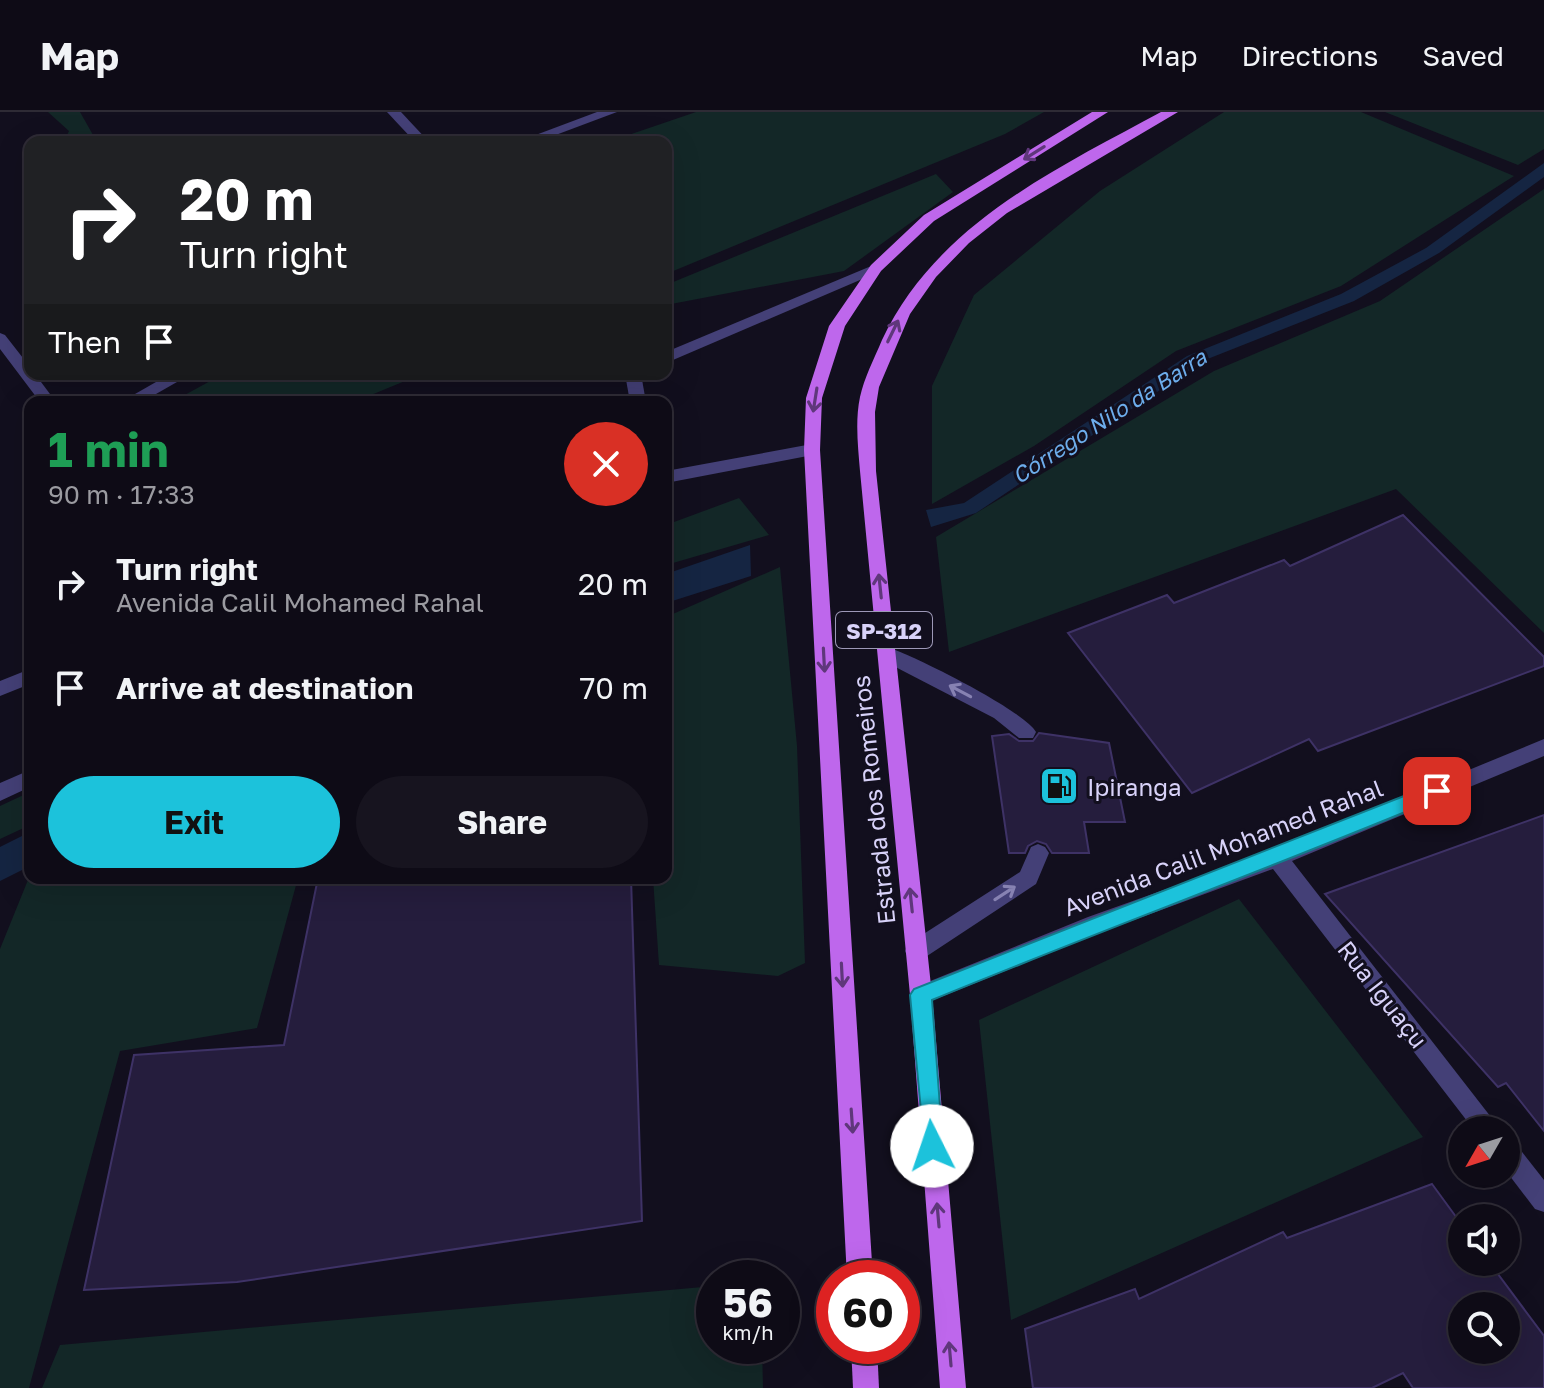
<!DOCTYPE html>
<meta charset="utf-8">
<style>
:root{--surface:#0e0b16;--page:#17141f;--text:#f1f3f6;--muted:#9b9ba1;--line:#2e2b35;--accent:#1cc2db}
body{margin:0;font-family:"Golos Text",sans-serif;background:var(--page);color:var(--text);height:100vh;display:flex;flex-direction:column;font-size:30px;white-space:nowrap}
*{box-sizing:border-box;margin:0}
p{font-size:26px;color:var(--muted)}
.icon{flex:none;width:44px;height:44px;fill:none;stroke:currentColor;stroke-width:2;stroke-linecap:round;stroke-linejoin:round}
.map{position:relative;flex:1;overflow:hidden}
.sheet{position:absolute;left:24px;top:284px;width:648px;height:488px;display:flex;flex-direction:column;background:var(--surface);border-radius:16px;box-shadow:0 8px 32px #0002,0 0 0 2px var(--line)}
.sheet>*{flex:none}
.guide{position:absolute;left:24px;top:24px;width:648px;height:244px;border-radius:16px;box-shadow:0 8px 32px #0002,0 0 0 2px var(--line);background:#202124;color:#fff;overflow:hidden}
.needle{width:52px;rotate:231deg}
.buttons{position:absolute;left:1448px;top:1004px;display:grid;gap:16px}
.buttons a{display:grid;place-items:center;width:72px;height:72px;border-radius:50%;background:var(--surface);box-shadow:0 8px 32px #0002,0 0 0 2px var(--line);font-size:40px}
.speed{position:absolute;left:696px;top:1148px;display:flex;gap:16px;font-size:40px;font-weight:700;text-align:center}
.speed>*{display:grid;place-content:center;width:104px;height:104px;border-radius:50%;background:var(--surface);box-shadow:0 8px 32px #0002,0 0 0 2px var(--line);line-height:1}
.speed small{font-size:20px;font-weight:400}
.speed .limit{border:12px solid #d22;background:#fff;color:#111}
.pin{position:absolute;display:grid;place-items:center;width:68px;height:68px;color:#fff;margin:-34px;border-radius:16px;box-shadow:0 4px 12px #0006}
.me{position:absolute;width:88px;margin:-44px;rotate:356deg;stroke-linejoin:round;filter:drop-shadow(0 0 6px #0008)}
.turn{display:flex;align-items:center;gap:28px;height:168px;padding:0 24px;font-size:36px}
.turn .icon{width:104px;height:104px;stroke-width:2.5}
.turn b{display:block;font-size:56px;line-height:68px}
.then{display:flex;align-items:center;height:76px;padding:0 24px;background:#0003;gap:16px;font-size:30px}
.round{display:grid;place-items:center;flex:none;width:84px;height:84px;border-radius:42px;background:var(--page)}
.headline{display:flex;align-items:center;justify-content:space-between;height:136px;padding:0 24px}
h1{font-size:48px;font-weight:700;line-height:60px;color:#1e9e55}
.button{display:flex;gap:16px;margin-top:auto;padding:16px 24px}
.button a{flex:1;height:92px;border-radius:48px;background:var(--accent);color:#111;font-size:32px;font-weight:700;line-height:92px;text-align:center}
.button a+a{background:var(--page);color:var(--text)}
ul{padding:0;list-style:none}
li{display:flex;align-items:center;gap:24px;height:104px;padding:0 24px}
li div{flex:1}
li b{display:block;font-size:30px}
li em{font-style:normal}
header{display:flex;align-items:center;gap:48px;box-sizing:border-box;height:112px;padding:0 40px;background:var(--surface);border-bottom:2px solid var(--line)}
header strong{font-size:38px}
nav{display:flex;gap:44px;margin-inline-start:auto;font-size:28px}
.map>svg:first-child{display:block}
.green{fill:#132727}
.water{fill:#152542}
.building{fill:#251d3d;stroke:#3e3266;stroke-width:2;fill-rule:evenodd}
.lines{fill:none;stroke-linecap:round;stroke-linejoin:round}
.lane{fill:#444077;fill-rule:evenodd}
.street{fill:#444077;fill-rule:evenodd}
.primary{fill:#be67ec;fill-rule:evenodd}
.oneway{stroke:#5f377b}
.oneway2{stroke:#8782b2}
.route{fill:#1cc2db;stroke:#127e8e;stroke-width:2}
.labels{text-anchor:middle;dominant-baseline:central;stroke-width:6;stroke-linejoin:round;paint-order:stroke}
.far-water-label{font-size:22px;font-style:italic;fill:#6dadec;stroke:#120f1e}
.shield{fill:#120f1e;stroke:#9d98b7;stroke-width:2}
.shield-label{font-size:22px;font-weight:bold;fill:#d8d2f9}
.poi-label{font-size:24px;fill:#d8d2f9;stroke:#120f1e;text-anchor:start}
.street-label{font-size:24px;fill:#d8d2f9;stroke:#120f1e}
</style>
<header>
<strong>Map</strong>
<nav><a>Map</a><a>Directions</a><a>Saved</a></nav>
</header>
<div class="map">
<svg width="1544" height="1276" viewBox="0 0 1544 1276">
<rect width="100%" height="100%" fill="#120f1e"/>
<!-- green -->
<g class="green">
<path d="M48 0H80L97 30H64L69 19Z"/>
<path d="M696 0H1044L1005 22 666 162V30H608Z"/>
<path d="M1224 0H1361L1514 64 1341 174 1176 239 1034 334 932 392V274L974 183 1100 79Z"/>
<path d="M1385 0H1544V37L1518 53Z"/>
<path d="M936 62 953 80 844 159 666 193V173Z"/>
<path d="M1544 77V521L1396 377 949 540 936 425 1214 259 1380 189Z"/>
<path d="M223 262H422L354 290H172Z"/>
<path d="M739 386 769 423 666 453V413Z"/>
<path d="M780 455 797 634 805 851 778 864 659 853 653 766H666V505Z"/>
<path d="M30 680V713L0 727V694Z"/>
<path d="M30 763 298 766 257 916 120 939 29 1276H0V837Z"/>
<path d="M1239 787 1423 1025 1011 1208 979 908Z"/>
<path d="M714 1174V1234H762L763 1276H42L60 1233Z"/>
</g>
<!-- water -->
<g class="water">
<path d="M1544 51V65L1439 141 1354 189 1205 248 976 401 931 415 926 398 964 391 1187 244 1341 182 1426 136Z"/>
<path d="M750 433 751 464 666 491V462Z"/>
<path d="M30 720V754L0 769V735Z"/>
</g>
<!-- building -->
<g class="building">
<path d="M1403 403 1544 545V554L1318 639 1309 627 1192 681 1068 521 1167 483 1174 491 1284 448 1290 454Z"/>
<path d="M1039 621 1109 631 1125 710H1084L1089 741H1052L1046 732 1037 729 1028 734 1025 741H1009L992 624 1009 622 1019 629H1033Z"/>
<path d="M1544 703V1019L1506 971 1498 975 1325 782Z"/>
<path d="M318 766H631L642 1109 237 1170 84 1178 134 943 284 933Z"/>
<path d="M1432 1072 1462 1113V1150H1489L1544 1224V1276H1413L1403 1261 1372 1276H1033L1025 1217 1135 1177 1139 1187 1283 1120 1287 1126ZM1462 1194H1506V1238H1462Z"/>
</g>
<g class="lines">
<!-- lane -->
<g class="lane">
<path d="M597 0H617L537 30H517Z"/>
<path d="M876 152 881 153V159L666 251V240Z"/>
<path d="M625 262H641L646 290H630Z"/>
<path d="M887 535C913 543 1025 599 1036 620L1033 626H1019L994 606 880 547 878 542 880 537Z"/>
<path d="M30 557V572L0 584V569Z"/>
<path d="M30 658V675L0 689V671Z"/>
<path d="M1038 732 1045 735 1049 741 1036 772 924 846 916 849 908 846 905 839 908 832 1020 760 1031 735Z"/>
</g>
<!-- street -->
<g class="street">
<path d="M387 0H401L429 30H415Z"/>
<path d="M0 221 5 223 30 255V262H35L56 290H40L0 237Z"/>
<path d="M170 262H191L142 290H121Z"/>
<path d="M812 332 818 334V342L666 371V359Z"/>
<path d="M1544 627V644L1292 749 1501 1018H1474L1273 757 1104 819 921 893 913 890 910 883 913 876 1088 805 1270 740Z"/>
<path d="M1506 1027 1515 1031 1544 1068V1100L1535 1097 1506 1059Z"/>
</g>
<!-- primary -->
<g class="primary">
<path d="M1092 0H1108L934 109 881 159 845 214 822 286 820 338 873 1166H847L804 338 806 286 829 214 871 153 924 103Z"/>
<path d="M1161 0H1178L1007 101 969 131 936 165 910 202 879 275 875 300 876 359 932 883 966 1276H940L910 883 860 359C858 335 855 309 860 285 864 266 874 247 882 228 936 113 1054 58 1161 0Z"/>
<path d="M851 1234H877L879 1276H853Z"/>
</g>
</g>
<!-- one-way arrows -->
<defs><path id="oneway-shaft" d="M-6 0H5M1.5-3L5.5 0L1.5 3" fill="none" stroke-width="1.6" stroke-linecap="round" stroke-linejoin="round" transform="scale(2)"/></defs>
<g class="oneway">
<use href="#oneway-shaft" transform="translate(1034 41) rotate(148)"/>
<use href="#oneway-shaft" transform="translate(893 219) rotate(-64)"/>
<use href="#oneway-shaft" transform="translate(815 288) rotate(99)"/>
<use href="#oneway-shaft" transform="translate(880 474) rotate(-96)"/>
<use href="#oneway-shaft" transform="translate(824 548) rotate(87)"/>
<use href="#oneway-shaft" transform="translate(911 788) rotate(-96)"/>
<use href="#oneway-shaft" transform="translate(842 863) rotate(87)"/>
<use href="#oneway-shaft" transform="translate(852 1009) rotate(86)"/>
<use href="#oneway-shaft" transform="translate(938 1103) rotate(-95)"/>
<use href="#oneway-shaft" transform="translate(950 1242) rotate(-95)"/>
</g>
<g class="oneway2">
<use href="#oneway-shaft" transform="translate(960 579) rotate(-152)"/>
<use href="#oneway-shaft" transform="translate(1005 781) rotate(-33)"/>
</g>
<!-- route -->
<path class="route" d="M1437 671 1446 679 1444 684C1274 755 1102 818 932 888L943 1034 940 1041 932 1045 925 1041 910 883 914 877Z"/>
<!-- icons -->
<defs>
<symbol id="fuel-square" viewBox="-11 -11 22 22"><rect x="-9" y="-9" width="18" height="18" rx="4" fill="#1cc2db" stroke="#120f1e"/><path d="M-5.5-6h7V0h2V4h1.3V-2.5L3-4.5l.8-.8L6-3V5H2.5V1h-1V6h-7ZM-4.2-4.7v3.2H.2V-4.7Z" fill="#111"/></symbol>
</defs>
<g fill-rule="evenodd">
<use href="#fuel-square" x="1037" y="652" width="44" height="44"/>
</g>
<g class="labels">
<!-- far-water labels -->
<g class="far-water-label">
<text transform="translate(1109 304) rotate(-33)">Córrego Nilo da Barra</text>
</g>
<!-- shield labels -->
<rect class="shield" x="836" y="500" width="96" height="36" rx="6"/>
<g class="shield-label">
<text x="884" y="518">SP-312</text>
</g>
<!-- poi labels -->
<g class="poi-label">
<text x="1087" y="674">Ipiranga</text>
</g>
<!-- street labels -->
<g class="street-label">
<text transform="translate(873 688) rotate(-96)">Estrada dos Romeiros</text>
<text transform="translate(1223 735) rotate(-21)">Avenida Calil Mohamed Rahal</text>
<text transform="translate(1383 882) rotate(52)">Rua Iguaçu</text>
</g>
</g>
</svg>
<div class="buttons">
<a><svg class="needle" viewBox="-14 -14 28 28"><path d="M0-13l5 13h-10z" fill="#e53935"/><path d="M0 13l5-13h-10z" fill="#9b9ba1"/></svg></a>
<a><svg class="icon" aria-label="sound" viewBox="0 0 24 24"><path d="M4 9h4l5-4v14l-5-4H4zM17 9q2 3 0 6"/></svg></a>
<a><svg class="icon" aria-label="search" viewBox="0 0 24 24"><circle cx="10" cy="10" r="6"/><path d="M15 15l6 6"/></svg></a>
</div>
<div class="speed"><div>56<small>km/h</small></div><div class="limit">60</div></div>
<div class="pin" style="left:1437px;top:679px;background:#d93025"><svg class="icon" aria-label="arrive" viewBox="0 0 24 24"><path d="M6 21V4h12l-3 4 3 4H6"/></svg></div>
<svg class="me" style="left:932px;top:1034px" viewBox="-20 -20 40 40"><circle r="19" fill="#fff"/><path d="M0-13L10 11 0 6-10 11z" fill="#1cc2db"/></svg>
<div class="guide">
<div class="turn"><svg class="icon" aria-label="right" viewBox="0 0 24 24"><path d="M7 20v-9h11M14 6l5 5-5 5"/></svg><div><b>20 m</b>Turn right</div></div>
<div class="then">Then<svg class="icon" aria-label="arrive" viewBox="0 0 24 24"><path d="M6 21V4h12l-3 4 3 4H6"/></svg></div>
</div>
<section class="sheet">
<div class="headline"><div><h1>1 min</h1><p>90 m · 17:33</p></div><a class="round" style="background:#d93025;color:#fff"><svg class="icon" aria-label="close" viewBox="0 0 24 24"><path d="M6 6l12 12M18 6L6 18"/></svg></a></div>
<ul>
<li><svg class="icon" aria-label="right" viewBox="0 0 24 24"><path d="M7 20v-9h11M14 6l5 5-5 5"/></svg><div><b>Turn right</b><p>Avenida Calil Mohamed Rahal</p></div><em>20 m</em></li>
<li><svg class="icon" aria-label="arrive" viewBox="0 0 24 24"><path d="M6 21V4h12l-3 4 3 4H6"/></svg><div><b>Arrive at destination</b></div><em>70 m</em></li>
</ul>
<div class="button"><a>Exit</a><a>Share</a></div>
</section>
</div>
